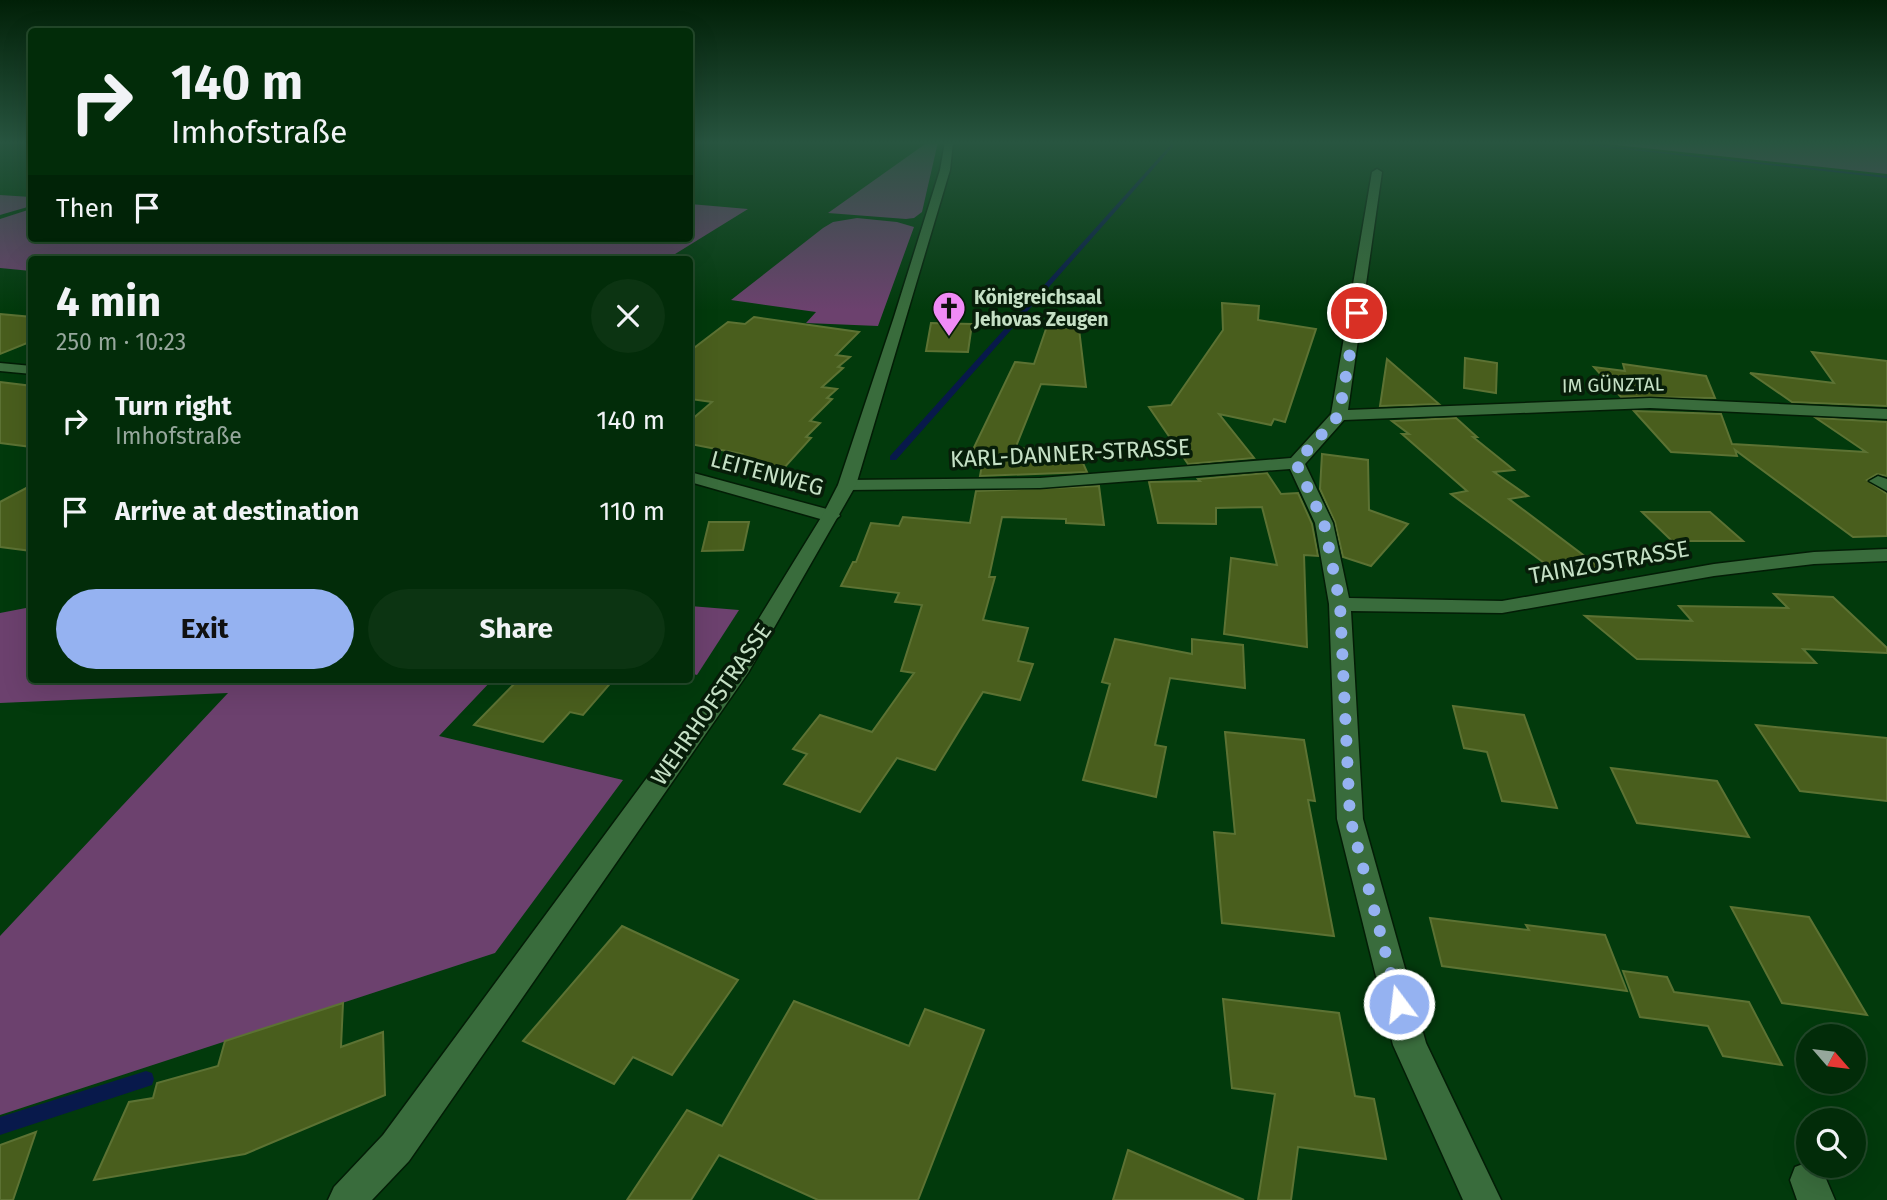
<!DOCTYPE html>
<meta charset="utf-8">
<style>
:root{--surface:#022c09;--page:#0c3412;--text:#f1f3f6;--muted:#96a79c;--line:#23482a;--accent:#95b2f1}
body{margin:0;font-family:"Fira Sans",sans-serif;background:var(--page);color:var(--text);height:100vh;display:flex;flex-direction:column;font-size:26px;white-space:nowrap}
*{box-sizing:border-box;margin:0}
p{font-size:23px;color:var(--muted)}
.icon{flex:none;width:38px;height:38px;fill:none;stroke:currentColor;stroke-width:2;stroke-linecap:round;stroke-linejoin:round}
.map{position:relative;flex:1;overflow:hidden}
.details{position:absolute;left:28px;top:256px;width:665px;height:427px;display:flex;flex-direction:column;background:var(--surface);border-radius:7px;box-shadow:0 7px 28px #0002,0 0 0 2px var(--line)}
.details>*{flex:none}
.guide{position:absolute;left:28px;top:28px;width:665px;height:214px;border-radius:7px;box-shadow:0 7px 28px #0002,0 0 0 2px var(--line);background:#022c09;color:var(--text);overflow:hidden}
.needle{width:46px;rotate:118deg}
.tools{position:absolute;left:1796px;top:1024px;display:grid;gap:14px}
.tools a{display:grid;place-items:center;width:70px;height:70px;border-radius:50%;background:var(--surface);box-shadow:0 7px 28px #0002,0 0 0 2px var(--line);font-size:35px}
.pin{position:absolute;display:grid;place-items:center;width:60px;height:60px;color:#fff;margin:-30px;border:4px solid #fff;border-radius:50%;box-shadow:0 2px 7px #0007}
.me{position:absolute;width:77px;margin:-38px;rotate:345deg;stroke-linejoin:round;filter:drop-shadow(0 0 5px #0008)}
.turn{display:flex;align-items:center;gap:24px;height:147px;padding:0 28px;font-size:32px}
.turn .icon{width:91px;height:91px;stroke-width:2.5}
.turn b{display:block;font-size:49px;line-height:60px}
.then{display:flex;align-items:center;height:66px;padding:0 28px;background:#0003;gap:14px;font-size:26px}
.round{display:grid;place-items:center;flex:none;width:74px;height:74px;border-radius:37px;background:var(--page)}
.headline{display:flex;align-items:center;justify-content:space-between;height:119px;padding:0 28px}
h1{font-size:42px;font-weight:700;line-height:52px}
.cta{display:flex;gap:14px;margin-top:auto;padding:14px 28px}
.cta a{flex:1;height:80px;border-radius:42px;background:var(--accent);color:#111;font-size:28px;font-weight:700;line-height:80px;text-align:center}
.cta a+a{background:var(--page);color:var(--text)}
ul{padding:0;list-style:none}
li{display:flex;align-items:center;gap:21px;height:91px;padding:0 28px}
li div{flex:1}
li b{display:block;font-size:26px}
li em{font-style:normal}
.map>svg:first-child{display:block}
.green{fill:#6c416e}
.lines{fill:none;stroke-linecap:round;stroke-linejoin:round}
.stream{fill:#08194b;fill-rule:evenodd}
.building{fill:#495e1d;stroke:#5c7233;stroke-width:2}
.minor-casing{stroke:#031d06;stroke-width:3}
.tertiary-casing{stroke:#031d06;stroke-width:3}
.minor{fill:#396c3c;fill-rule:evenodd}
.tertiary{fill:#396c3c;fill-rule:evenodd}
.route{stroke:#95b2f1;stroke-width:12;stroke-dasharray:0 21.6}
.labels{text-anchor:middle;dominant-baseline:central;stroke-width:7;stroke-linejoin:round;paint-order:stroke}
.far-poi-label{font-size:19px;font-weight:bold;fill:#c5e0c5;stroke:#071d09;text-anchor:start}
.far-street-label{font-size:19px;fill:#c5e0c5;stroke:#071d09}
.street-label{font-size:23px;fill:#c5e0c5;stroke:#071d09}
</style>
<div class="map">
<svg width="1887" height="1200" viewBox="0 0 1887 1200">
<rect width="100%" height="100%" fill="#023a0c"/>
<!-- green -->
<g class="green">
<path d="M928 142H938L922 212 914 218 906 219 828 213Z"/>
<path d="M1588 142H1887V174Z"/>
<path d="M0 195 31 197V206L0 215Z"/>
<path d="M690 204 748 209 667 259H32L31 271 0 268V219L31 209 32 238H690Z"/>
<path d="M857 218 897 222 914 227 878 326 806 323 816 312 731 300 823 228 833 222Z"/>
<path d="M690 606 739 610 697 675 690 673Z"/>
<path d="M31 607 32 679H493L439 736 623 780 495 953 0 1115V936L228 693 0 703V613Z"/>
</g>
<g class="lines">
<!-- stream -->
<g class="stream">
<path d="M1173 142H1177L896 460H890V456Z"/>
<path d="M1559 142H1569L1887 176V178Z"/>
<path d="M146 1071 152 1073 154 1079 152 1085 0 1135V1117Z"/>
</g>
</g>
<!-- building -->
<g class="building">
<path d="M1222 303 1259 306 1258 320 1316 329 1285 422 1274 419 1271 425 1219 414 1254 458 1188 464 1149 407 1171 405 1223 330Z"/>
<path d="M0 314 32 317V341L0 354Z"/>
<path d="M754 317 859 332 836 355 850 357 838 367 843 368 822 387 837 389 827 398 832 399 810 421 820 423 806 437 811 438 784 468 736 460 742 454 690 444V421L712 402 690 399V351L728 322 745 324Z"/>
<path d="M931 323 972 324 968 352 926 351Z"/>
<path d="M1047 326 1079 329 1086 387 1041 384 1015 449 1075 445 1087 472 980 476 982 465 966 464 1015 362 1034 364Z"/>
<path d="M1812 352 1887 361V406L1792 402 1750 373 1834 383Z"/>
<path d="M1465 358 1497 363 1496 393 1464 388Z"/>
<path d="M1387 359 1439 404 1380 406Z"/>
<path d="M1623 364 1706 376 1715 398 1621 397 1594 367 1625 371Z"/>
<path d="M0 382 32 386V447L0 443Z"/>
<path d="M1634 411 1721 414 1732 444 1866 452 1816 418 1887 422V476L1877 474 1867 480 1887 494V536L1853 537 1735 450 1737 456 1671 452Z"/>
<path d="M1456 418 1477 437H1473L1514 470 1494 472 1528 496 1509 499 1599 567 1559 574 1451 494 1467 491 1402 434H1409L1392 421Z"/>
<path d="M1322 454 1368 460 1369 510 1408 524 1371 566 1343 557 1335 522 1320 489Z"/>
<path d="M1267 473 1281 494 1298 493 1312 524 1318 556 1304 555 1307 647 1224 634 1231 558 1277 565 1262 507 1216 508V524L1158 523 1149 482 1200 481 1198 479Z"/>
<path d="M32 485V551L0 547V502Z"/>
<path d="M1099 486 1104 525 1066 523V519L1002 517 989 577H995L983 620 1028 628 1018 661 1033 664 1020 700 983 692 935 770 897 758 860 812 784 784 807 754 793 749 820 715 872 732 914 673 901 671 922 605 895 602 899 593 841 586 853 562H856L871 523 899 526 903 517 970 523 976 491Z"/>
<path d="M1642 512H1710L1743 541H1672Z"/>
<path d="M709 522H749L743 550 702 551Z"/>
<path d="M1774 594 1833 597 1887 648V653L1803 649 1816 663 1637 659 1585 616 1692 621 1679 606 1788 608Z"/>
<path d="M1115 639 1192 654V639L1243 645 1245 688 1170 678 1155 745 1166 747 1156 797 1083 780 1110 684 1102 682Z"/>
<path d="M519 679H614L583 715 570 712 543 742 474 725Z"/>
<path d="M1453 706 1524 715 1557 808 1502 801 1487 752 1464 748Z"/>
<path d="M1756 725 1887 738V801L1800 791Z"/>
<path d="M1225 732 1304 740 1315 801 1308 800 1334 936 1222 923 1214 832 1235 834Z"/>
<path d="M1611 768 1717 781 1749 837 1637 823Z"/>
<path d="M1731 907 1809 917 1867 1015 1782 1003Z"/>
<path d="M1430 918 1529 930 1526 925 1605 935 1627 991 1442 966Z"/>
<path d="M622 926 738 980 672 1075 633 1057 614 1084 523 1041Z"/>
<path d="M1623 971 1667 977 1674 992 1749 1002 1782 1065 1723 1056 1708 1026 1640 1017Z"/>
<path d="M1223 999 1339 1013 1355 1096 1374 1099 1386 1159 1298 1147 1291 1200H1258L1275 1094 1232 1088Z"/>
<path d="M794 1001 909 1046 925 1009 984 1030 918 1200H818L719 1155 691 1200H627L687 1110 722 1126Z"/>
<path d="M343 1003 341 1047 383 1032 385 1095 245 1154 94 1180 129 1102 153 1098 157 1083 218 1066 225 1041Z"/>
<path d="M36 1132 13 1200H0V1145Z"/>
<path d="M1128 1150 1244 1200H1113Z"/>
</g>
<g class="lines">
<defs>
<g id="minor">
<path d="M1377 169 1382 172 1348 410 1650 398 1887 409V419L1650 408 1344 420 1305 464 1333 523 1349 598 1502 601 1714 564 1814 552 1887 549V561L1814 564 1714 576 1502 613 1351 611 1363 819 1426 1043 1501 1200H1463L1393 1045 1337 819 1329 604 1315 523 1290 469 1040 488 847 490 838 485 847 480 1040 478 1291 458 1331 414 1372 172Z"/>
<path d="M0 363 32 366V374L0 371Z"/>
<path d="M690 472 838 512 840 516 831 522 690 482Z"/>
<path d="M1878 476 1887 479V491L1869 481Z"/>
<path d="M1808 1162V1166L1821 1167 1835 1200H1797L1790 1180 1795 1167Z"/>
</g>
<path id="tertiary" d="M945 142H953L950 170 856 485 748 673 409 1161 372 1200H328L334 1187 383 1135 731 664 822 516 838 485 894 317 940 170Z"/>
</defs>
<!-- minor casing -->
<use href="#minor" class="minor-casing"/>
<!-- tertiary casing -->
<use href="#tertiary" class="tertiary-casing"/>
<!-- minor -->
<use href="#minor" class="minor"/>
<!-- tertiary -->
<use href="#tertiary" class="tertiary"/>
</g>
<!-- sky -->
<linearGradient id="sky" x2="0" y2="1"><stop stop-color="#012007"/><stop offset="0.46" stop-color="#285540"/><stop offset="1" stop-color="#285540" stop-opacity="0"/></linearGradient>
<rect width="1887" height="310" fill="url(#sky)"/>
<g class="lines">
<!-- route -->
<path class="route" d="M1357 313 1339 415 1296 463 1324 523 1340 604 1350 818 1399 1004"/>
</g>
<!-- icons -->
<defs>
<symbol id="church-pin" viewBox="-11 -11 22 30"><path d="M0 17L-7.5 6A9.5 9.5 0 1 1 7.5 6Z" fill="#f08bf6" stroke="#071d09"/><path d="M-1.2-6h2.4v3.5h3.3v2.4h-3.3V6h-2.4V-.1h-3.3v-2.4h3.3Z" fill="#111"/></symbol>
</defs>
<g fill-rule="evenodd">
<use href="#church-pin" x="930" y="289" width="38" height="52"/>
</g>
<g class="labels">
<!-- far-poi labels -->
<g class="far-poi-label">
<text x="974" y="297">Königreichsaal<tspan x="974" dy="22">Jehovas Zeugen</tspan></text>
</g>
<!-- far-street labels -->
<g class="far-street-label">
<text transform="translate(1613 385) rotate(-1)">IM GÜNZTAL</text>
</g>
<!-- street labels -->
<g class="street-label">
<text transform="translate(1070 453) rotate(-3)">KARL-DANNER-STRASSE</text>
<text transform="translate(767 473) rotate(15)">LEITENWEG</text>
<text transform="translate(1609 562) rotate(-10)">TAINZOSTRASSE</text>
<text transform="translate(711 704) rotate(-55)">WEHRHOFSTRASSE</text>
</g>
</g>
</svg>
<div class="tools">
<a><svg class="needle" viewBox="-14 -14 28 28"><path d="M0-13l5 13h-10z" fill="#e53935"/><path d="M0 13l5-13h-10z" fill="#96a79c"/></svg></a>
<a><svg class="icon" aria-label="search" viewBox="0 0 24 24"><circle cx="10" cy="10" r="6"/><path d="M15 15l6 6"/></svg></a>
</div>
<div class="pin" style="left:1357px;top:313px;background:#d93025"><svg class="icon" aria-label="arrive" viewBox="0 0 24 24"><path d="M6 21V4h12l-3 4 3 4H6"/></svg></div>
<svg class="me" style="left:1399px;top:1004px" viewBox="-20 -20 40 40"><circle r="17" fill="#95b2f1" stroke="#fff" stroke-width="3"/><path d="M0-11L8 9 0 5-8 9z" fill="#fff"/></svg>
<div class="guide">
<div class="turn"><svg class="icon" aria-label="right" viewBox="0 0 24 24"><path d="M7 20v-9h11M14 6l5 5-5 5"/></svg><div><b>140 m</b>Imhofstraße</div></div>
<div class="then">Then<svg class="icon" aria-label="arrive" viewBox="0 0 24 24"><path d="M6 21V4h12l-3 4 3 4H6"/></svg></div>
</div>
<section class="details">
<div class="headline"><div><h1>4 min</h1><p>250 m · 10:23</p></div><a class="round"><svg class="icon" aria-label="close" viewBox="0 0 24 24"><path d="M6 6l12 12M18 6L6 18"/></svg></a></div>
<ul>
<li><svg class="icon" aria-label="right" viewBox="0 0 24 24"><path d="M7 20v-9h11M14 6l5 5-5 5"/></svg><div><b>Turn right</b><p>Imhofstraße</p></div><em>140 m</em></li>
<li><svg class="icon" aria-label="arrive" viewBox="0 0 24 24"><path d="M6 21V4h12l-3 4 3 4H6"/></svg><div><b>Arrive at destination</b></div><em>110 m</em></li>
</ul>
<div class="cta"><a>Exit</a><a>Share</a></div>
</section>
</div>
